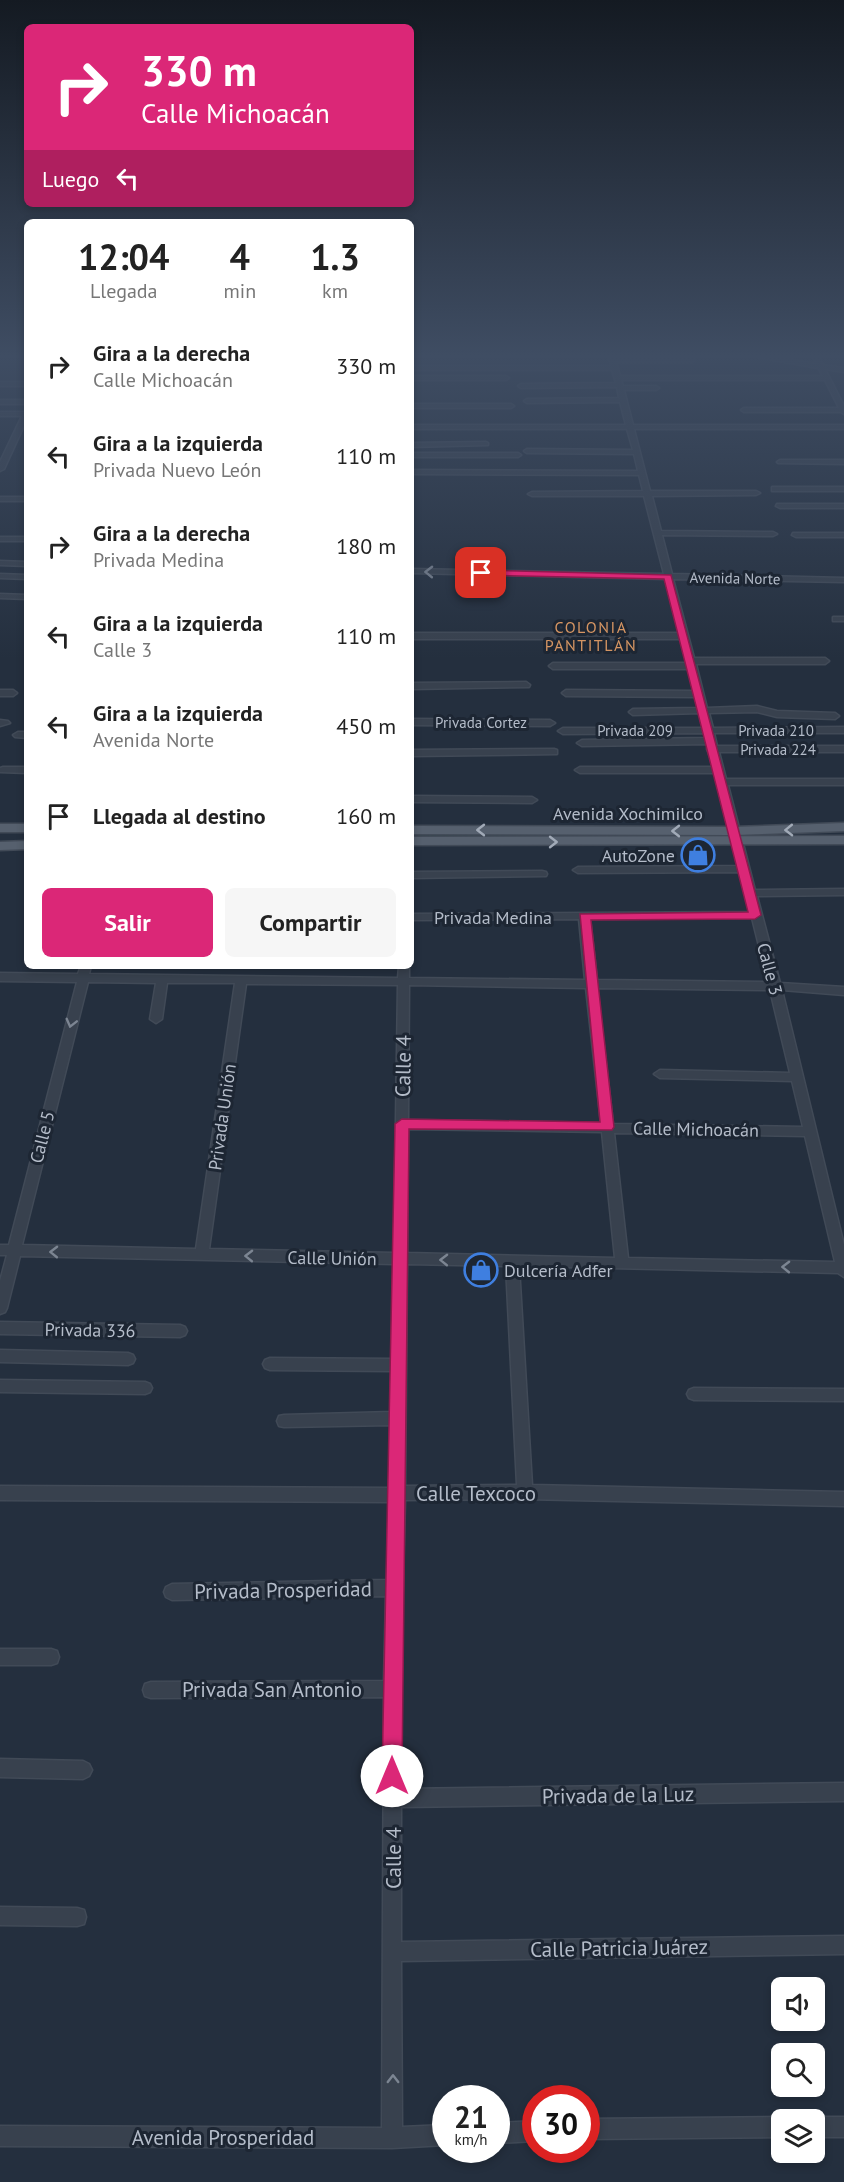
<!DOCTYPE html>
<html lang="es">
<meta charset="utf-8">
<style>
:root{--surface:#fff;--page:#f6f6f6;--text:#222;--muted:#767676;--accent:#db2777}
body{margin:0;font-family:"PT Sans",sans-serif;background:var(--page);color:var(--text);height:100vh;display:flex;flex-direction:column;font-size:22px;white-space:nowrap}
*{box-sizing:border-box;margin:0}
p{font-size:20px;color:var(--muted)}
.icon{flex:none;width:33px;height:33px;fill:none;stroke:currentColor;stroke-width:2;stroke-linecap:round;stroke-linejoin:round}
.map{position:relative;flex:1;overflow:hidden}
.sheet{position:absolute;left:24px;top:219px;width:390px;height:750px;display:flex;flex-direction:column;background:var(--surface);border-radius:9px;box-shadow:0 3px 9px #0003}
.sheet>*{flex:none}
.top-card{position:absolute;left:24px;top:24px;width:390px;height:183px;border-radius:9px;box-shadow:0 3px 9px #0003;background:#db2777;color:#fff;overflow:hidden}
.buttons{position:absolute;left:771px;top:1977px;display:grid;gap:12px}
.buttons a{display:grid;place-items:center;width:54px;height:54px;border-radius:9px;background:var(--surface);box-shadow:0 3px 9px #0003;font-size:30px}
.speed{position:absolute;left:432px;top:2085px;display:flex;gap:12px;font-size:30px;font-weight:700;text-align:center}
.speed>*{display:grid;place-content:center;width:78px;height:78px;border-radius:50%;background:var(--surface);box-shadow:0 3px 9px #0003;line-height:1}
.speed small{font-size:15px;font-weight:400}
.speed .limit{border:9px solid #d22;background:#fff;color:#111}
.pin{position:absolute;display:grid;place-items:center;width:51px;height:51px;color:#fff;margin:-26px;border-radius:12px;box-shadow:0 3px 9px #0006}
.me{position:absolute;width:66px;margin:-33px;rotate:0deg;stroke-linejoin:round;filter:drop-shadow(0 0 4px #0008)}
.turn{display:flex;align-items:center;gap:21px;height:126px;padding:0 18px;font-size:27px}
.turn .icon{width:78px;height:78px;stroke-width:2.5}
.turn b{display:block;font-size:42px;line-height:51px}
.then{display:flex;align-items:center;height:57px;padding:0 18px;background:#0003;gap:12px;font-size:22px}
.eta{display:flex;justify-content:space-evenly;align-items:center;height:102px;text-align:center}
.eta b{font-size:36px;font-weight:800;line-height:42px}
.primary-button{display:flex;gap:12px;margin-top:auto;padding:12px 18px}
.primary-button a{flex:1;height:69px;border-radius:9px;background:var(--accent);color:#fff;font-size:24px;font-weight:800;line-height:69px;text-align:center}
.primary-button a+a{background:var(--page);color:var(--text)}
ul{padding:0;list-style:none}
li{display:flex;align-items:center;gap:18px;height:90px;padding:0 18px}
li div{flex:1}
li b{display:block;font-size:22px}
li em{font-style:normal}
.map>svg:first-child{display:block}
.green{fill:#263c3f}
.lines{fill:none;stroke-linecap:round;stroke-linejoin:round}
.minor-casing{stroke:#414a57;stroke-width:3}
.major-casing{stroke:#414a57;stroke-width:3}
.minor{fill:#38414e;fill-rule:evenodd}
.major{fill:#56606e;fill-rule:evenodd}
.oneway{stroke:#7c8592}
.oneway2{stroke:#a1aab7}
.route{fill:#db2777;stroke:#8e194d;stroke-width:1.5}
.labels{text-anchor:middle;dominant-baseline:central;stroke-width:6;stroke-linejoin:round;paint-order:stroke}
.far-street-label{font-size:15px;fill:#b4bcc9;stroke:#1d2633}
.far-neighbourhood-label{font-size:16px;letter-spacing:1.5px;fill:#d59563;stroke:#1d2633}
.street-label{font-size:18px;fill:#b4bcc9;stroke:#1d2633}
.poi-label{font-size:18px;fill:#b4bcc9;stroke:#1d2633;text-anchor:end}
.near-street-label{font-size:21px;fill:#b4bcc9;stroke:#1d2633}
</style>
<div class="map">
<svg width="844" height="2182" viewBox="0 0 844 2182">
<rect width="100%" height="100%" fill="#242f3e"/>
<!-- green -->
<path class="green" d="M727 833 729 840 418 841V834Z"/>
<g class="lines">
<defs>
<g id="minor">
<path d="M608 353H614L615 358H692L695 360 692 362H616L620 376H823L818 368 735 353H752L816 364 811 353H817L823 365 844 368V372L825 369 844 406V414L841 412H744L741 410 744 408H839L825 380H621L623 386H656L659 388 656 390H624L633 425H844V429H634L650 491H756L760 493 756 495 652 496 661 531 773 532 777 534 773 536 662 535 672 574 844 578V582L673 579 694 658H825L829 661 825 664H696L707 708 757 706 777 711 835 713 839 716 835 719 777 717 757 712 709 713 713 728 844 727V733H714L717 746H844V752H719L726 779H844V785H728L755 890 844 889V895L757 896 780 983 844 987V995L782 990 844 1245V1277L838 1273 519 1266 532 1485 844 1492V1506L525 1499 405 1500 400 1689 401 1789 844 1783V1801L401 1807V1942L844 1936V1954L401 1961 402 2127 446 2125V2145L392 2148 0 2146V2126L382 2128 384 1697 151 1698 145 1696 143 1690 145 1684 151 1682 384 1681 386 1596 172 1600 166 1597 164 1592 166 1587 172 1584 387 1580 389 1502 0 1500V1486L390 1488 391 1425 284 1427 279 1426 277 1421 279 1416 284 1415 392 1412V1371L270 1370 265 1368 263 1364 265 1360 270 1358 393 1359 394 1264 20 1256 7 1308 5 1312 0 1314V1281L7 1255H0V1245H9L77 982 0 981V973L78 974 81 966H91L89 974 398 978 399 966H409V978L585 980 579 919 411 920V914L750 912 740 872 578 873 573 870 578 867 739 866 715 773H580L575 770 580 767H714L707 749 708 744 582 746 577 743 582 740 706 738 705 733 563 734 558 731 563 728H704L700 713 633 715 629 712 633 709 698 708 696 697 566 696 562 693 566 690 694 691 688 669H553L549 666 553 663H687L681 639H411V633H680L666 579 411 573V569L664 574 644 496H532L528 494 532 492 643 491 639 475 411 474V470L638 471 634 454 527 453 524 451 527 449 633 450 627 429H411V425H626L620 402 527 403 524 401 527 399 619 398 617 387 521 388 518 386 521 384 616 383 612 370H411V366H611ZM752 918 768 982 597 980 590 919ZM88 982 156 983 150 1019 156 1023 162 1019 167 983H235L196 1249 22 1245ZM246 984 398 985 394 1253 209 1249ZM409 985 586 988 601 1123 408 1120ZM597 988 770 990 790 1073 660 1070 654 1074 660 1078 792 1081 803 1127 613 1124ZM408 1129 602 1132 615 1258 407 1253ZM614 1133 805 1136 835 1262 628 1258ZM407 1264 506 1266 517 1485 405 1486Z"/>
<path d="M411 376H506L509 378 506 380H411Z"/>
<rect x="0" y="382" width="27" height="4"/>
<rect x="0" y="400" width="27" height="4"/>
<path d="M411 404H511L514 406 511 408H411Z"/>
<path d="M27 410V419L4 469 0 471V462L22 416H0V412H24Z"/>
<path d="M486 442 488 443V445L411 447V443Z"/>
<path d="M411 453H518L521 455 518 457H411Z"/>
<path d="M780 460H844V464L778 463 777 462Z"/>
<rect x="772" y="487" width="72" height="4"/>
<rect x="0" y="497" width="27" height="4"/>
<path d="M777 504H844V508H780L776 506Z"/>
<path d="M793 533H844V537H796L792 535Z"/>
<rect x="0" y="537" width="27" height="4"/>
<path d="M0 561 27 562V566L0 565Z"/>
<path d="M0 574 27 575V579L0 578Z"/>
<path d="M0 594 27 595V599L0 598Z"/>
<rect x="833" y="617" width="11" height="4"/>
<path d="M526 682 530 685 529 687 411 689V683Z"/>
<path d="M0 690H13L17 693 13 696H0Z"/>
<path d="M411 719 550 720 555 723 550 726 411 725Z"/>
<path d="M0 720 8 721 10 723 0 726Z"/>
<path d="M18 732H27V738L15 737 13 735Z"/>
<path d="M554 749 557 750V754L411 756V750Z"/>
<path d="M3 767H27V773L0 772V768Z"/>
<path d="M411 796 532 797 537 800 532 803 411 802Z"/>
<path d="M542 871 546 872 547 874 546 876 411 878V872Z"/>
<path d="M0 1322 180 1325 185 1327 187 1331 185 1335 180 1337 0 1334Z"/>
<path d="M0 1350 128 1353 133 1355 135 1359 133 1363 128 1365 0 1362Z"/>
<path d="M0 1380 145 1382 150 1384 152 1388 150 1392 145 1394 0 1392Z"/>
<path d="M694 1388 844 1389V1401L694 1400 689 1398 687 1394 689 1390Z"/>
<path d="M0 1649H51L57 1651 59 1657 57 1663 51 1665H0Z"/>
<path d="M0 1759 83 1761 89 1764 92 1770 89 1776 83 1779 0 1777Z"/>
<path d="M0 1907 77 1908 84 1910 86 1917 84 1924 77 1926 0 1925Z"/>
<path d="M782 2117 788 2120H782V2137L586 2139V2119Z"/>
<path d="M814 2117H844V2137H814V2120H808Z"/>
<path d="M536 2121V2141L496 2143V2123Z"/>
</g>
<g id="major">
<path d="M844 823V831L734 835 411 834V826L734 827Z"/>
<rect x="0" y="824" width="27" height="8"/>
<path d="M844 836V844L411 845V837Z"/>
<path d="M27 841V849L0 850V842Z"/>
</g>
</defs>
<!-- minor casing -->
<use href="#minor" class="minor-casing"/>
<!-- major casing -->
<use href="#major" class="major-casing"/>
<!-- minor -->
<use href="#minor" class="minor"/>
<!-- major -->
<use href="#major" class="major"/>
</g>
<!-- one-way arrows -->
<defs><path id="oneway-chevron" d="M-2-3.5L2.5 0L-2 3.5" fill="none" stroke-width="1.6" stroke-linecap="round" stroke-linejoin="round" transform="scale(1.5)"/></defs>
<g class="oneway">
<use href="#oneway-chevron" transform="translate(429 572) rotate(-179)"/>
<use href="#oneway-chevron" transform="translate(71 1023) rotate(104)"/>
<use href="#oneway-chevron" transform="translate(54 1252) rotate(-179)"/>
<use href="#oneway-chevron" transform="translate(249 1256) rotate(-179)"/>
<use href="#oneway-chevron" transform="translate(444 1260) rotate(-179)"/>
<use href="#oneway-chevron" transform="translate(786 1267) rotate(-179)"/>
<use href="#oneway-chevron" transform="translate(393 2079) rotate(-90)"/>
</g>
<g class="oneway2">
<use href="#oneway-chevron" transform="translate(481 830) rotate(-180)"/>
<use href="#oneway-chevron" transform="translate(789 830) rotate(179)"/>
<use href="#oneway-chevron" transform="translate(676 831) rotate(-180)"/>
<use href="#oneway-chevron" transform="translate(553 842)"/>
</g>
<!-- sky -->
<linearGradient id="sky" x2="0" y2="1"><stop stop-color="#141a22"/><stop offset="0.54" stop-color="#3f4d63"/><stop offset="1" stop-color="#3f4d63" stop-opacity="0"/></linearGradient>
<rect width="844" height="659" fill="url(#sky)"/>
<!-- route -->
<path class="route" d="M481 570 671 575 761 915 755 919 591 920 614 1127 612 1130 409 1129 402 1776 399 1783 392 1786 385 1783 382 1776 395 1124 402 1119 600 1122 580 914 748 912 664 579 478 575V571Z"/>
<!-- icons -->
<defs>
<symbol id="shop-ring" viewBox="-11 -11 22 22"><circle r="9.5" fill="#1d2633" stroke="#3f7fe0" stroke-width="1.5"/><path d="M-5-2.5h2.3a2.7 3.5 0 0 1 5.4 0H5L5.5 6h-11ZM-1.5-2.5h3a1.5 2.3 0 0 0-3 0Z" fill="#3f7fe0"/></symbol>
</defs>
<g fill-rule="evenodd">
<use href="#shop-ring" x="679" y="836" width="38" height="38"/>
<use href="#shop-ring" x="462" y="1251" width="38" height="38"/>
</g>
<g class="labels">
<!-- far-street labels -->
<g class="far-street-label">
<text transform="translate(735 578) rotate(1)">Avenida Norte</text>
<text x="481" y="722">Privada Cortez</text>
<text x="635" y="730">Privada 209</text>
<text x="776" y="730">Privada 210</text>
<text x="778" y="749">Privada 224</text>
</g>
<!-- far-neighbourhood labels -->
<g class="far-neighbourhood-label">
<text x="591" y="627">COLONIA<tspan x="591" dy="18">PANTITLÁN</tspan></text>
</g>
<!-- street labels -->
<g class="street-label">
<text x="628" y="813">Avenida Xochimilco</text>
<text x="493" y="917">Privada Medina</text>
<text transform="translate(770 969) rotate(75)">Calle 3</text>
<text transform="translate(222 1117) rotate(-82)">Privada Unión</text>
<text transform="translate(696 1129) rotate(1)">Calle Michoacán</text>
<text transform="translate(42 1137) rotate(-76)">Calle 5</text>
<text transform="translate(332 1258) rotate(1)">Calle Unión</text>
<text transform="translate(90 1330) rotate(1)">Privada 336</text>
</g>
<!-- poi labels -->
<g class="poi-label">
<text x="675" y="855">AutoZone</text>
<text x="504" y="1270" text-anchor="start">Dulcería Adfer</text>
</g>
<!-- near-street labels -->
<g class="near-street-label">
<text transform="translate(403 1066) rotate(-89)">Calle 4</text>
<text x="476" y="1493">Calle Texcoco</text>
<text transform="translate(283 1590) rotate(-1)">Privada Prosperidad</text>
<text x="272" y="1689">Privada San Antonio</text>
<text transform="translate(618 1795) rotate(-1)">Privada de la Luz</text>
<text transform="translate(393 1858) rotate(-90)">Calle 4</text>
<text transform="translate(619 1948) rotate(-1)">Calle Patricia Juárez</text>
<text x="223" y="2137">Avenida Prosperidad</text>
</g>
</g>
</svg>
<div class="buttons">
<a><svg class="icon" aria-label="sound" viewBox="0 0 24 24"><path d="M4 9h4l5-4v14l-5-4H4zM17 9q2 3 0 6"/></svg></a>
<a><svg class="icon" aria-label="search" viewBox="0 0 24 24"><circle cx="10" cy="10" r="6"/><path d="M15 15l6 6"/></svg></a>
<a><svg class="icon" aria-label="layers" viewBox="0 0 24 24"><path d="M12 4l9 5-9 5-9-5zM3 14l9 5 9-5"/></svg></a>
</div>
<div class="speed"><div>21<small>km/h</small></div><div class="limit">30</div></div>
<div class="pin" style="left:481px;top:573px;background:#d93025"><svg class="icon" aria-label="arrive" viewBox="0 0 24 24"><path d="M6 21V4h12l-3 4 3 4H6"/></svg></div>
<svg class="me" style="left:392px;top:1776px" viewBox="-20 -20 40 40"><circle r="19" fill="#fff"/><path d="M0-13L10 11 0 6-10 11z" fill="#db2777"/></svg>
<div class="top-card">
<div class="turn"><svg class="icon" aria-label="right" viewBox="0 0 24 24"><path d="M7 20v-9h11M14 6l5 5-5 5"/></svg><div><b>330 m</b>Calle Michoacán</div></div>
<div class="then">Luego<svg class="icon" aria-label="left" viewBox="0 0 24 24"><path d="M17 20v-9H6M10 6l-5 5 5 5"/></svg></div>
</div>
<section class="sheet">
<div class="eta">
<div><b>12:04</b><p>Llegada</p></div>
<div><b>4</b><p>min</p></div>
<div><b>1.3</b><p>km</p></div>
</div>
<ul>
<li><svg class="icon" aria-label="right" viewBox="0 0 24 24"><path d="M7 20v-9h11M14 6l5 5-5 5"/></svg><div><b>Gira a la derecha</b><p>Calle Michoacán</p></div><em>330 m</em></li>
<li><svg class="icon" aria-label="left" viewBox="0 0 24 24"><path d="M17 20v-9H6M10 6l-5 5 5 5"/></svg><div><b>Gira a la izquierda</b><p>Privada Nuevo León</p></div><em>110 m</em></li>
<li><svg class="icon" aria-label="right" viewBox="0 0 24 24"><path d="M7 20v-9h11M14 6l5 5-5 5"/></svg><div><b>Gira a la derecha</b><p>Privada Medina</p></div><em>180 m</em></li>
<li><svg class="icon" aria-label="left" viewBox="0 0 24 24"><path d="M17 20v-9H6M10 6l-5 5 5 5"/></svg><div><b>Gira a la izquierda</b><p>Calle 3</p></div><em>110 m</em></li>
<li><svg class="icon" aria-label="left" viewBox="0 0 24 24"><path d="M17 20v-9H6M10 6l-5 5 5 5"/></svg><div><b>Gira a la izquierda</b><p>Avenida Norte</p></div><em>450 m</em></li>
<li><svg class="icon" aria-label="arrive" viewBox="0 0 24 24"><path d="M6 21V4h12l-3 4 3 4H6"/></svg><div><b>Llegada al destino</b></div><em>160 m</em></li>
</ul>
<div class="primary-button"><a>Salir</a><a>Compartir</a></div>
</section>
</div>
